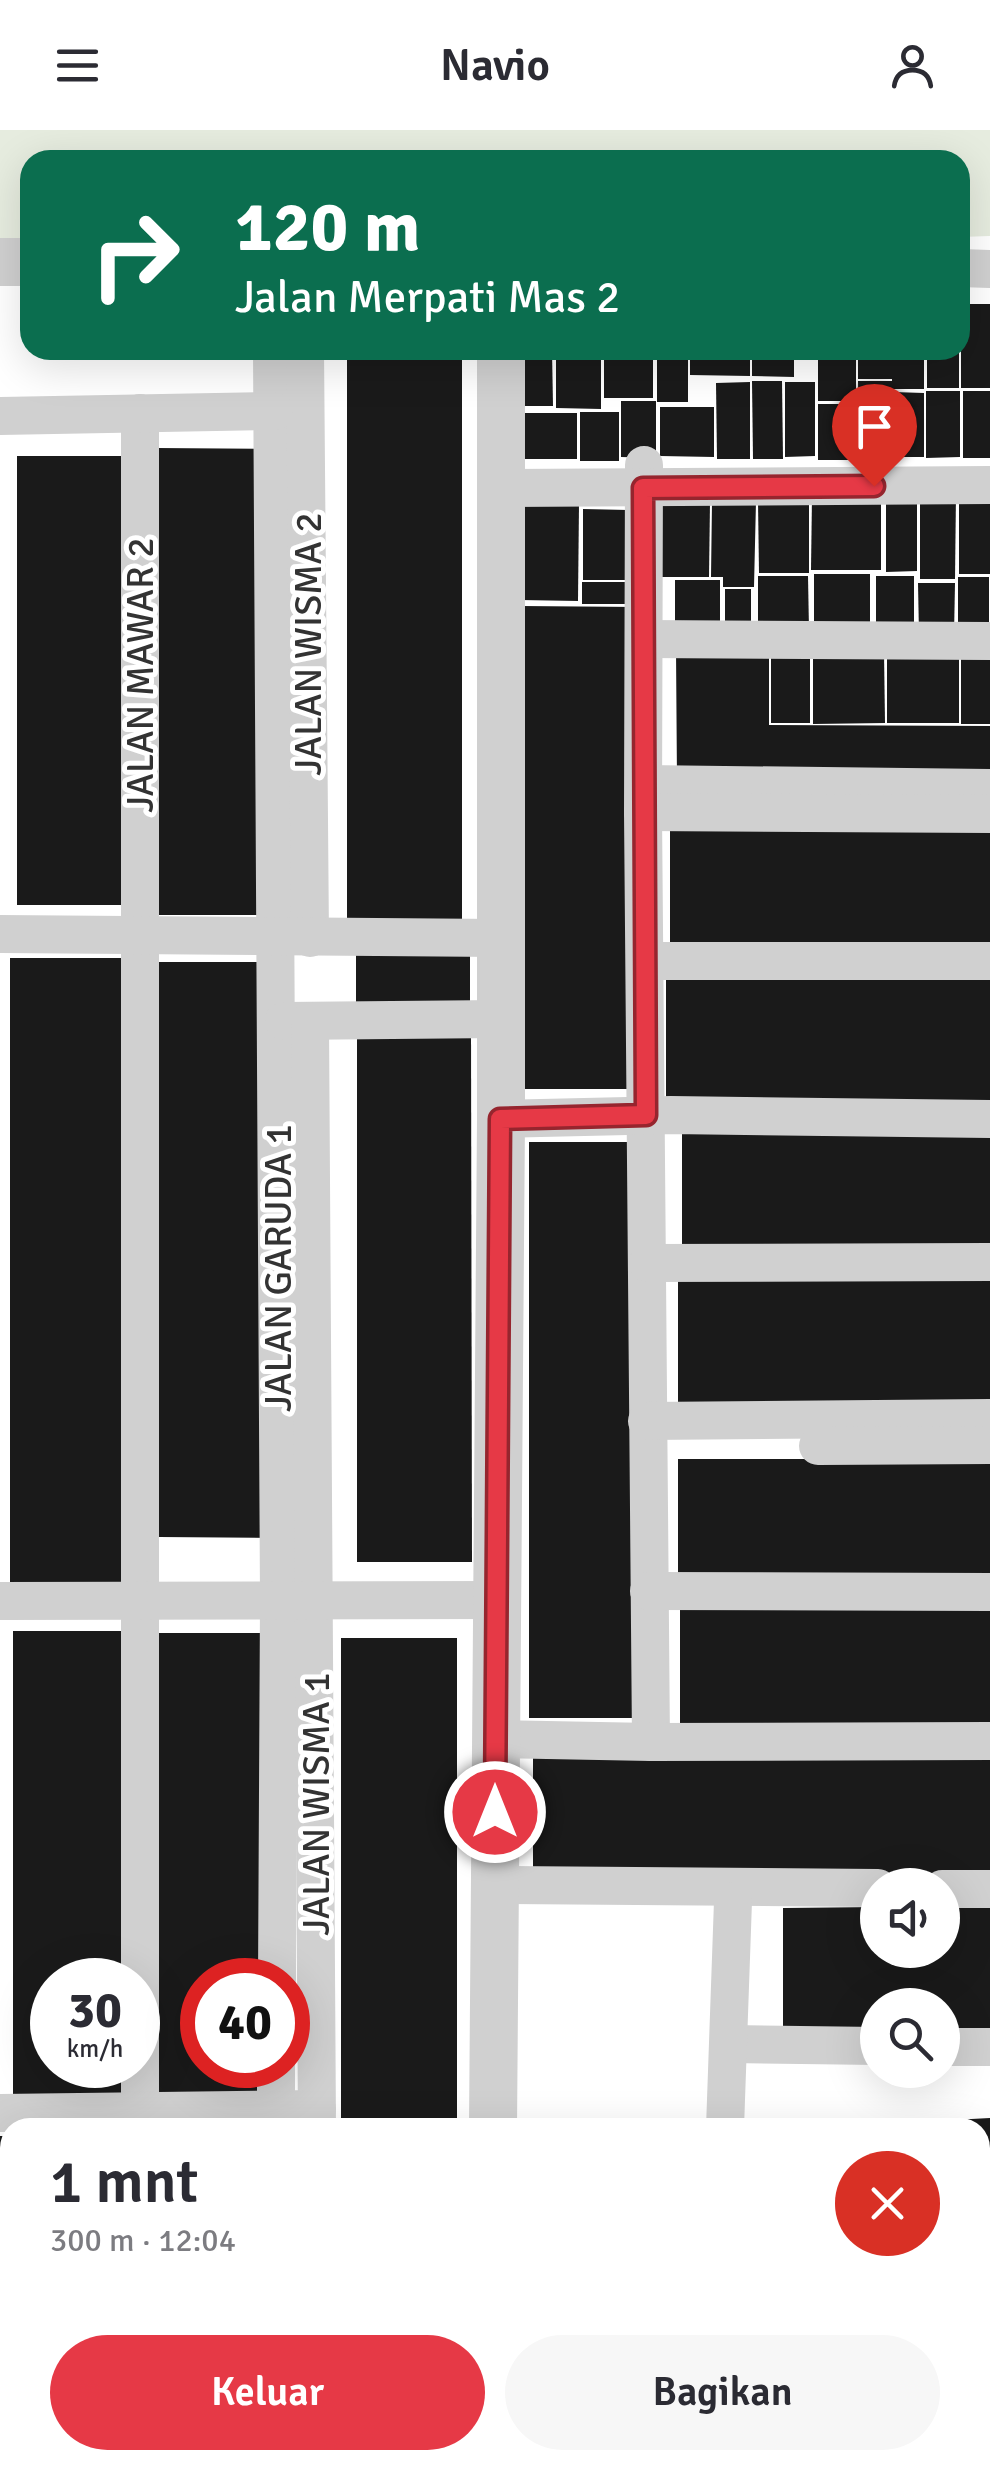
<!DOCTYPE html>
<html lang="id">
<meta charset="utf-8">
<style>
:root{--surface:#fff;--page:#f7f7f7;--text:#2b2b33;--muted:#7c7c81;--accent:#e63946}
body{margin:0;font-family:Signika,sans-serif;background:var(--page);color:var(--text);height:100vh;display:flex;flex-direction:column;font-size:38px;white-space:nowrap}
*{box-sizing:border-box;margin:0}
p{font-size:32px;color:var(--muted)}
.icon{flex:none;width:55px;height:55px;fill:none;stroke:currentColor;stroke-width:2;stroke-linecap:round;stroke-linejoin:round}
.map{position:relative;flex:1;overflow:hidden}
.sheet{position:absolute;left:0px;top:1988px;width:990px;height:352px;display:flex;flex-direction:column;background:var(--surface);border-radius:30px 30px 0 0;box-shadow:0 10px 40px #0002}
.sheet>*{flex:none}
.hud{position:absolute;left:20px;top:20px;width:950px;height:210px;border-radius:30px;box-shadow:0 10px 40px #0002;background:#0b6e4f;color:#fff;overflow:hidden}
.tools{position:absolute;left:860px;top:1738px;display:grid;gap:20px}
.tools a{display:grid;place-items:center;width:100px;height:100px;border-radius:50%;background:var(--surface);box-shadow:0 10px 40px #0002;font-size:50px}
.speed{position:absolute;left:30px;top:1828px;display:flex;gap:20px;font-size:50px;font-weight:700;text-align:center}
.speed>*{display:grid;place-content:center;width:130px;height:130px;border-radius:50%;background:var(--surface);box-shadow:0 10px 40px #0002;line-height:1}
.speed small{font-size:25px;font-weight:400}
.speed .limit{border:15px solid #d22;background:#fff;color:#111}
.pin{position:absolute;display:grid;place-items:center;width:85px;height:85px;color:#fff;margin:-102px -42px;border-radius:50% 50% 50% 0;rotate:-45deg;box-shadow:0 0 10px #0007}
.pin .icon{rotate:45deg}
.me{position:absolute;width:110px;margin:-55px;rotate:0deg;stroke-linejoin:round;filter:drop-shadow(0 0 8px #0008)}
.turn{display:flex;align-items:center;gap:35px;height:210px;padding:0 50px;font-size:45px}
.turn .icon{width:130px;height:130px;stroke-width:2.5}
.turn b{display:block;font-size:70px;line-height:85px}
.round{display:grid;place-items:center;flex:none;width:105px;height:105px;border-radius:52px;background:var(--page)}
.overview{display:flex;align-items:center;justify-content:space-between;height:170px;padding:0 50px}
h1{font-size:60px;font-weight:600;line-height:75px}
.action{display:flex;gap:20px;margin-top:auto;padding:20px 50px}
.action a{flex:1;height:115px;border-radius:60px;background:var(--accent);color:#fff;font-size:40px;font-weight:600;line-height:115px;text-align:center}
.action a+a{background:var(--page);color:var(--text)}
header{display:flex;justify-content:space-between;align-items:center;height:130px;padding:0 50px;background:var(--surface);font-size:45px;font-weight:600}
.map>svg:first-child{display:block}
.green{fill:#e6ecdf}
.building{fill:#1a1a1a}
.lines{fill:none;stroke-linecap:round;stroke-linejoin:round}
.minor{stroke:#d0d0d0;stroke-width:38}
.tertiary{stroke:#d0d0d0;stroke-width:48}
.route-casing{stroke:#96252e;stroke-width:25}
.route{stroke:#e63946;stroke-width:18}
.labels{text-anchor:middle;dominant-baseline:central;stroke-width:10;stroke-linejoin:round;paint-order:stroke}
.street-label{font-size:38px;fill:#333;stroke:#fff}
</style>
<header><svg class="icon" aria-label="menu" viewBox="0 0 24 24"><path d="M4 6h16M4 12h16M4 18h16"/></svg>Navio<svg class="icon" aria-label="person" viewBox="0 0 24 24"><circle cx="12" cy="8" r="4"/><path d="M4 21q1-7 8-7t8 7"/></svg></header>
<div class="map">
<svg width="990" height="2339" viewBox="0 0 990 2339">
<rect width="100%" height="100%" fill="#fff"/>
<!-- green -->
<path class="green" d="M0 0H990V106L960 107V30H30V114H0Z"/>
<!-- building -->
<g class="building">
<rect x="961" y="174" width="29" height="84"/>
<rect x="347" y="220" width="115" height="579"/>
<path d="M513 220H552L553 276H513Z"/>
<path d="M556 220H601V279L556 278Z"/>
<rect x="604" y="220" width="49" height="48"/>
<rect x="657" y="220" width="31" height="52"/>
<path d="M690 220H750V246L690 245Z"/>
<path d="M752 220H794V247L752 246Z"/>
<rect x="818" y="220" width="38" height="51"/>
<path d="M858 220H924V259H891V329H859L858 251H892V249H858Z"/>
<rect x="927" y="220" width="32" height="38"/>
<path d="M752 251H782L783 329H753Z"/>
<path d="M750 252V329H717L716 253Z"/>
<path d="M785 252H815V326L785 327Z"/>
<path d="M926 261H960V327L926 328Z"/>
<rect x="963" y="261" width="27" height="67"/>
<path d="M893 262 924 263V327H893Z"/>
<path d="M621 271H656V328L621 327Z"/>
<path d="M818 274H856L857 330H818Z"/>
<path d="M660 277H714V327L660 326Z"/>
<rect x="580" y="282" width="39" height="49"/>
<path d="M514 283H577V329H513Z"/>
<path d="M156 318 271 319V785H156Z"/>
<rect x="17" y="326" width="115" height="449"/>
<path d="M920 363H956L955 449H920Z"/>
<path d="M812 366H881V440H811Z"/>
<path d="M886 367H917V441L886 442Z"/>
<rect x="959" y="370" width="31" height="74"/>
<path d="M712 371H756L754 457H723V447H711Z"/>
<path d="M758 371H809V443H759Z"/>
<path d="M661 372H710L709 447H661Z"/>
<path d="M521 373 579 374 578 471 520 470Z"/>
<path d="M583 379 628 380V450H583Z"/>
<rect x="814" y="444" width="56" height="58"/>
<path d="M758 446H808L809 501 758 502Z"/>
<rect x="876" y="446" width="38" height="56"/>
<rect x="958" y="447" width="31" height="61"/>
<rect x="675" y="450" width="45" height="49"/>
<rect x="582" y="452" width="47" height="22"/>
<path d="M918 453H955L954 505H919Z"/>
<rect x="725" y="459" width="26" height="40"/>
<path d="M521 476 638 477 636 959H521Z"/>
<path d="M676 519H769V595L990 596V652L677 651Z"/>
<rect x="887" y="520" width="72" height="73"/>
<rect x="771" y="522" width="39" height="71"/>
<path d="M813 522H884L885 593 813 594Z"/>
<rect x="961" y="522" width="29" height="72"/>
<rect x="670" y="697" width="320" height="131"/>
<path d="M356 816 470 817V882L356 881Z"/>
<path d="M10 828H125L126 1458H10Z"/>
<path d="M158 832H274V1408L159 1407Z"/>
<rect x="666" y="844" width="324" height="131"/>
<path d="M471 898 472 1432H357V902Z"/>
<path d="M682 999 990 1000V1131L682 1130Z"/>
<path d="M529 1012H643L644 1588H529Z"/>
<path d="M678 1148H990V1280L678 1279Z"/>
<rect x="678" y="1329" width="312" height="131"/>
<rect x="680" y="1477" width="310" height="131"/>
<path d="M13 1501H127L128 1850H52V1935H128V1967H13Z"/>
<path d="M158 1503H273V1850H202V1935H273L274 1969H158Z"/>
<rect x="341" y="1508" width="116" height="490"/>
<path d="M533 1618 990 1619V1750H533Z"/>
<path d="M878 1777V1820H942V1778H990V1909H942V1875H878V1909H783V1778Z"/>
<path d="M990 1988V2047L980 2048V1998H879L878 1994Z"/>
<rect x="0" y="2006" width="10" height="131"/>
<rect x="980" y="2082" width="10" height="55"/>
<rect x="0" y="2194" width="10" height="131"/>
<rect x="980" y="2201" width="10" height="131"/>
</g>
<g class="lines">
<!-- minor -->
<g class="minor">
<path d="M960 138 990 139"/>
<path d="M272 220 279 1470 277 1850"/>
<path d="M305 220 310 808"/>
<path d="M140 283V1980"/>
<path d="M0 286 274 281"/>
<path d="M644 335 643 682 651 1612"/>
<path d="M501 358 990 355"/>
<path d="M646 509 990 511"/>
<path d="M645 654 990 658"/>
<path d="M643 682 990 684"/>
<path d="M0 804 499 808"/>
<path d="M645 831H990"/>
<path d="M284 891 500 889"/>
<path d="M310 891 317 1998"/>
<path d="M501 989 671 985 990 989"/>
<path d="M648 1133 990 1132"/>
<path d="M647 1291 990 1288"/>
<path d="M818 1316 990 1315"/>
<path d="M649 1461 990 1462"/>
<path d="M0 1471 496 1470"/>
<path d="M495 1609 651 1612 990 1611"/>
<path d="M494 1755 878 1758"/>
<path d="M942 1759H990"/>
<path d="M730 1914 878 1916"/>
<path d="M942 1917H990"/>
<path d="M0 1983 317 1979"/>
<path d="M276 1998V1935"/>
<path d="M725 1998 733 1771"/>
<path d="M0 2154 10 2153"/>
</g>
<!-- tertiary -->
<g class="tertiary">
<path d="M0 132H30"/>
<path d="M493 1998 501 989V220"/>
<path d="M980 2150H990"/>
<path d="M482 2339V2330"/>
</g>
</g>
<g class="lines">
<defs>
<path id="route" d="M495 1682 500 989 646 985 643 358 874 356"/>
</defs>
<!-- route casing -->
<use href="#route" class="route-casing"/>
<!-- route -->
<use href="#route" class="route"/>
</g>
<g class="labels">
<!-- street labels -->
<g class="street-label">
<text transform="translate(308 514) rotate(-90)">JALAN WISMA 2</text>
<text transform="translate(140 545) rotate(-90)">JALAN MAWAR 2</text>
<text transform="translate(278 1138) rotate(-90)">JALAN GARUDA 1</text>
<text transform="translate(316 1674) rotate(-90)">JALAN WISMA 1</text>
</g>
</g>
</svg>
<div class="tools">
<a><svg class="icon" aria-label="sound" viewBox="0 0 24 24"><path d="M4 9h4l5-4v14l-5-4H4zM17 9q2 3 0 6"/></svg></a>
<a><svg class="icon" aria-label="search" viewBox="0 0 24 24"><circle cx="10" cy="10" r="6"/><path d="M15 15l6 6"/></svg></a>
</div>
<div class="speed"><div>30<small>km/h</small></div><div class="limit">40</div></div>
<div class="pin" style="left:874px;top:356px;background:#d93025"><svg class="icon" aria-label="arrive" viewBox="0 0 24 24"><path d="M6 21V4h12l-3 4 3 4H6"/></svg></div>
<svg class="me" style="left:495px;top:1682px" viewBox="-20 -20 40 40"><circle r="17" fill="#e63946" stroke="#fff" stroke-width="3"/><path d="M0-11L8 9 0 5-8 9z" fill="#fff"/></svg>
<div class="hud">
<div class="turn"><svg class="icon" aria-label="right" viewBox="0 0 24 24"><path d="M7 20v-9h11M14 6l5 5-5 5"/></svg><div><b>120 m</b>Jalan Merpati Mas 2</div></div>
</div>
<section class="sheet">
<div class="overview"><div><h1>1 mnt</h1><p>300 m · 12:04</p></div><a class="round" style="background:#d93025;color:#fff"><svg class="icon" aria-label="close" viewBox="0 0 24 24"><path d="M6 6l12 12M18 6L6 18"/></svg></a></div>
<div class="action"><a>Keluar</a><a>Bagikan</a></div>
</section>
</div>
